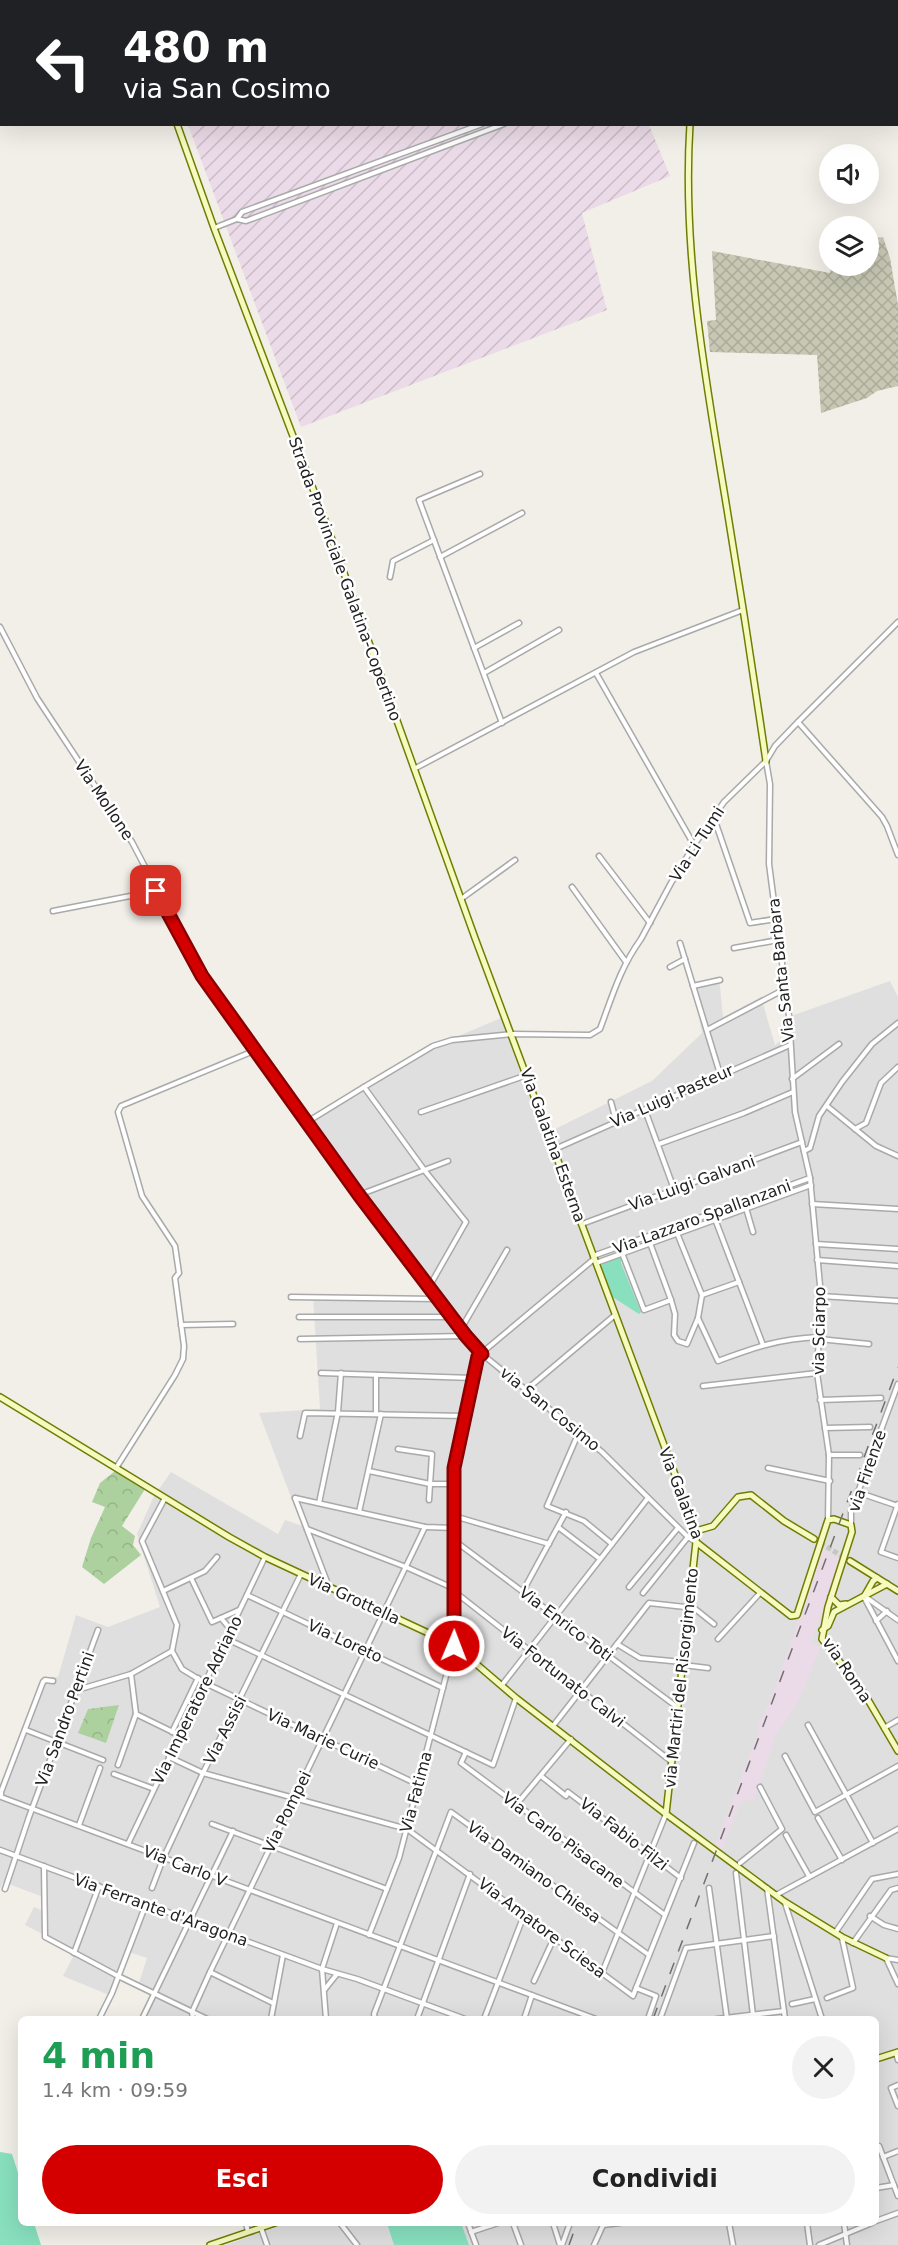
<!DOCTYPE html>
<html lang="it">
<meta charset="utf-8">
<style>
:root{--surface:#fff;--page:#f2f2f2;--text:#222;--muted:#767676;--accent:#d40000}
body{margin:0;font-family:"DejaVu Sans",sans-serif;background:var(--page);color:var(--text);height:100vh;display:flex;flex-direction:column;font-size:22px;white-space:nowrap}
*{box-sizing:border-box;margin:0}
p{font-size:20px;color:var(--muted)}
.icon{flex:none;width:33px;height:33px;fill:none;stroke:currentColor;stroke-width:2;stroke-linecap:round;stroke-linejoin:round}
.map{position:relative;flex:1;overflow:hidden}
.panel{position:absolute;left:18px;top:2016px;width:861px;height:210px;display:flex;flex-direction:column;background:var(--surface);border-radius:9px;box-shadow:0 6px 24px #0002}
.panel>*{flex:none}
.guide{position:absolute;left:0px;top:0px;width:898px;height:126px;box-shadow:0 6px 24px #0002;background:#202124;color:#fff;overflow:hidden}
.controls{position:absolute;left:819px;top:144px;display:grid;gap:12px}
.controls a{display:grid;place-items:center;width:60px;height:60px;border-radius:50%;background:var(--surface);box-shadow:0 6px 24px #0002;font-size:30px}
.pin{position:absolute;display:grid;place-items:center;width:51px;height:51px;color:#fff;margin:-26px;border-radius:12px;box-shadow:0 3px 9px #0006}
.me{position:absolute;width:66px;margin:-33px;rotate:1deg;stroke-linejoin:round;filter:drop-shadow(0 0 4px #0008)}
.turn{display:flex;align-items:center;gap:21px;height:126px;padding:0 24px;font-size:27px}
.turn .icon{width:78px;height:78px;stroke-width:2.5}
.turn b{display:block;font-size:42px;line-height:51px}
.round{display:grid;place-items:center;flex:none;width:63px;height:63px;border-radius:32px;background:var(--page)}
.head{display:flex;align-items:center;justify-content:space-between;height:102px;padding:0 24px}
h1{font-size:36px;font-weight:700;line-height:45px;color:#1e9e55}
.primary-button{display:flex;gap:12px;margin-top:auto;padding:12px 24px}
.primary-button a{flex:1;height:69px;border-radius:36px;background:var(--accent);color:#fff;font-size:24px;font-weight:700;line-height:69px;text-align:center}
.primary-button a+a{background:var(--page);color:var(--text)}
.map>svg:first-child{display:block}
.residential{fill:#e0dfdf}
.industrial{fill:url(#industrial-furrows)}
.railway{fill:#ebdbe8}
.construction{fill:url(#construction-cross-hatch)}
.forest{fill:url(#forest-crowns)}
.pitch{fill:#88e0be}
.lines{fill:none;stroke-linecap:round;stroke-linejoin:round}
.secondary-tunnel{stroke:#c8c6c1;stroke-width:5;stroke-dasharray:5 2.5;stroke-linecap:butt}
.street-casing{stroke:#a9a9a9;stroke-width:7}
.secondary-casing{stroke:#707d05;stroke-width:8}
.street{stroke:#fff;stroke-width:4}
.secondary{stroke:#f7fabf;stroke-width:5}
.rail{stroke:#707070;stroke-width:1.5;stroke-dasharray:12 12;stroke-linecap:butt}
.route-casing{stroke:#8a0000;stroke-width:15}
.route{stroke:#d40000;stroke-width:10}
.labels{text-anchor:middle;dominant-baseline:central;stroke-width:5;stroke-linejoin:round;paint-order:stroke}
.street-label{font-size:16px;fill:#222;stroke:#fff}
</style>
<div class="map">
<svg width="898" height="2245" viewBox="0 0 898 2245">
<defs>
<pattern id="industrial-furrows" width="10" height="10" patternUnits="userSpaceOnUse" patternTransform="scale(1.5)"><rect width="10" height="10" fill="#ebdbe8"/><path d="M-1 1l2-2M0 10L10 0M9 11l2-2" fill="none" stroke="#c9bcc7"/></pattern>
<pattern id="construction-cross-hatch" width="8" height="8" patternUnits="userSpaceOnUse" patternTransform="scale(1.5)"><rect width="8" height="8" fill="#c7c7b4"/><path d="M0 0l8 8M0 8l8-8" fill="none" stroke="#abab9a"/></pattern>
<pattern id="forest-crowns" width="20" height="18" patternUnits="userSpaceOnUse" patternTransform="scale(1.5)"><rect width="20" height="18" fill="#add19e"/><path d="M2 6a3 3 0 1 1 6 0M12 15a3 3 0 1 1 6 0" fill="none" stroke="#95b388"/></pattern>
</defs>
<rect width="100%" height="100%" fill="#f2efe9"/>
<!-- residential -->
<path class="residential" d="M719 977 723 1017 761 997 775 1045 786 1036 791 1016 890 981 898 997V2245H226L251 2236 248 2223H876V2019H144L157 1991 139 1983 147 1958 126 1951 109 1995 63 1976 76 1951 25 1925 34 1907 46 1912V1898L3 1882 0 1889V1788L42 1677H58L76 1615 108 1627 160 1607 137 1534 154 1496 171 1472 278 1534 285 1520 302 1526 259 1413 320 1409 313 1296H429L305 1125 442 1043 501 1018 547 1133 652 1081 702 1033 692 983Z"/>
<!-- industrial -->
<g class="industrial">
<path d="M288 0H573L574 1H284Z"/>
<path d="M188 125H649L670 176 582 213 607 310 301 427Z"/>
</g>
<!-- railway -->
<path class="railway" d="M822 1549 841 1561 811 1643 820 1647 799 1700 776 1735 754 1800 747 1799 745 1802 741 1801 721 1851 718 1850 715 1858 713 1857 718 1838 759 1730 758 1721 763 1717 788 1652Z"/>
<!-- construction -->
<path class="construction" d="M883 237 890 258 898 305V386L877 391 867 398 821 413 817 355 710 352 707 321 716 320 712 251 830 273 831 266H868L869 239Z"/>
<!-- forest -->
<g class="forest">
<path d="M115 1471 145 1489 122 1526 135 1536 133 1545 141 1555 104 1584 82 1567 91 1538 105 1507 92 1502 100 1483Z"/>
<path d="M119 1705 106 1743 78 1733 88 1709Z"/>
</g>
<!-- pitch -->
<g class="pitch">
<path d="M621 1256V1263L641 1312 639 1314 611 1296 601 1267 603 1263Z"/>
<path d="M0 2152 12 2154 21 2182V2223H34L41 2245H0Z"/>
<path d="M387 2223H461L469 2245H394Z"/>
</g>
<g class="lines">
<!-- secondary-tunnel -->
<path class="secondary-tunnel" d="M814 1539 850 1561"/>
<defs>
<g id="street">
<path d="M237 219 246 221 504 124"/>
<path d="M214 228 237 219 242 212 482 124"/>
<path d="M480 474 419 500 502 723"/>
<path d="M440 557 522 513"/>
<path d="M390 577 393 561 434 540"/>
<path d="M0 627 37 698 132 842 202 976 380 1222 466 1336 482 1354 602 1452 688 1537 696 1542"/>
<path d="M474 648 519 623"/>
<path d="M484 673 559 630"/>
<path d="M596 673 694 845"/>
<path d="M798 722 882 817 887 826 898 855"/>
<path d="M766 761 770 784 769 864 789 1016 795 1112 810 1178 821 1296 817 1373 829 1455 828 1520"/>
<path d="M414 769 634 652 743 610"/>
<path d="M714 818 750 923 776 919"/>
<path d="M599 856 650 923"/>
<path d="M572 887 626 962"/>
<path d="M461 899 515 860"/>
<path d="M53 911 156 891"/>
<path d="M680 943 720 1074"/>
<path d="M734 948 778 940"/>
<path d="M670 967 685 959"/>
<path d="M693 986 720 980"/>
<path d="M707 1030 785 989"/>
<path d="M792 1079 839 1044"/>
<path d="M611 1102 616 1121"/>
<path d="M827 1106 876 1146 898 1156"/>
<path d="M645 1110 674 1189"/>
<path d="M421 1112 527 1075"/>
<path d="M307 1122 364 1087"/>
<path d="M855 1129 866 1123 881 1083 898 1067"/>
<path d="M659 1144 744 1113 793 1092"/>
<path d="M555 1149 790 1045"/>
<path d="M804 1151 810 1148 819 1116 842 1082 872 1044 898 1023"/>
<path d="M359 1195 448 1161"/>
<path d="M812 1204 898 1209"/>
<path d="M746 1208 753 1232"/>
<path d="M715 1219 763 1345"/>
<path d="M582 1224 802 1142"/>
<path d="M650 1243 671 1300 675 1314 674 1335 678 1341 687 1344 698 1318 702 1295 677 1233"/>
<path d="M816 1244 898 1249"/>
<path d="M622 1253 644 1310 671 1300"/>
<path d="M593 1256 810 1178"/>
<path d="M817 1260 898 1266"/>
<path d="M596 1263 811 1185"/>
<path d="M429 1287 466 1222 425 1171 364 1087 433 1046 452 1040 512 1034 590 1035 600 1029C612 997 620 968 641 939L671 883 696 842 724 802 766 761 775 746 798 722 898 622"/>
<path d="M702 1295 739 1282"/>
<path d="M821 1296 898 1301"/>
<path d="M291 1297 437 1299"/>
<path d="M299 1317H451"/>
<path d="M698 1318 718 1361C756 1347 778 1339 819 1337"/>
<path d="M181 1325 233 1324"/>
<path d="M461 1329 507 1250"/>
<path d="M300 1339 466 1336"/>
<path d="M819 1339 869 1344"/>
<path d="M321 1373 473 1378"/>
<path d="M703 1386 817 1373"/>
<path d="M526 1390 615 1315"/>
<path d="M820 1400 881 1398"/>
<path d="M376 1414V1375"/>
<path d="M825 1428 870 1427"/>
<path d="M579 1432 547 1506 584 1521 612 1544"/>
<path d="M300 1436 305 1413 466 1416"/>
<path d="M398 1449 432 1454 429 1500"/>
<path d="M829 1455H860"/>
<path d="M116 1468 175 1375 183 1359 184 1346 175 1278 179 1273 175 1246 142 1196 118 1112 121 1106 256 1050"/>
<path d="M768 1468 830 1481"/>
<path d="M369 1471 430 1484H454"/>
<path d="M857 1492 898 1506"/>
<path d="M295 1498 425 1527 454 1528"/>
<path d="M295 1498 329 1587"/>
<path d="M319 1503 338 1412 341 1373"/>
<path d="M898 1504 881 1552 898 1558"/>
<path d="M359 1512 381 1414"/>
<path d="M454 1516 549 1544"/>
<path d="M851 1525V1511L898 1384"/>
<path d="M558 1527 600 1559"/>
<path d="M307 1529 406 1567 455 1589"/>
<path d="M455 1541 677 1707"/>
<path d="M191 1578 212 1622 239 1610"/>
<path d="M629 1587 678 1528"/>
<path d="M163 1591 205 1571 217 1557"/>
<path d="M523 1591 566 1512"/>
<path d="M455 1592 672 1762"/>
<path d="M643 1593 688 1537"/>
<path d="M247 1595 443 1688"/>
<path d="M864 1597 898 1661"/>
<path d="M867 1598 898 1620"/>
<path d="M221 1618 231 1630"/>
<path d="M876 1621 887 1611"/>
<path d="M227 1639 493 1765 516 1698"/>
<path d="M718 1639 760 1593"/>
<path d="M617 1644 640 1658 682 1662"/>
<path d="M172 1651 182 1669 205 1683 419 1785"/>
<path d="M683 1665 708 1668"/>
<path d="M53 1681 45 1680 43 1682 1 1792V1797L596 2019"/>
<path d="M502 1685 648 1498"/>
<path d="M77 1690 131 1674 172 1651 177 1625 142 1541 165 1498"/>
<path d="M136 1714 179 1735"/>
<path d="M808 1725 873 1843"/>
<path d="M553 1726 649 1603 694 1608 714 1624"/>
<path d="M884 1728 898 1720"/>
<path d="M26 1730 103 1760"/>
<path d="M172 1732 198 1678"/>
<path d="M466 1752 461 1763 665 1915"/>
<path d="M785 1756 815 1812 898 1766"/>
<path d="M169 1757 203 1773 407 1829 633 1996 636 1988 656 1996 648 2019"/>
<path d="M118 1765 136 1714 131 1674"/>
<path d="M114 1774 154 1789"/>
<path d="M541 1776 566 1796 568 1792 681 1878"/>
<path d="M516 1805 571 1739"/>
<path d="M818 1818 842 1860"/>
<path d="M212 1824 387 1889"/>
<path d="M79 1825 100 1768"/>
<path d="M786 1835 809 1876"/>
<path d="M128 1844 265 1557"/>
<path d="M0 1850 322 1969 357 1979 465 2019"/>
<path d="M740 1863 782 1829 760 1787"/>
<path d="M44 1866 45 1937 118 1976 207 2019"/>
<path d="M736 1873 753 2015"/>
<path d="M152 1888 163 1859 203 1773 301 1574"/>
<path d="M709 1888 727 2019"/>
<path d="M767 1888 785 2019"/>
<path d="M5 1889 29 1817 98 1630"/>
<path d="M776 1895 898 1829"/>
<path d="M785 1903 822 2019"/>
<path d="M870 1916 884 1925 898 1929"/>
<path d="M835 1933 872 1879 898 1874"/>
<path d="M369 1935 399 1858 454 1645V1468L478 1356 594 1259"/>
<path d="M853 1943 891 1890 898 1888"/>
<path d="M74 1953 99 1886"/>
<path d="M886 1958 898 1984"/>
<path d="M886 1958 898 1960"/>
<path d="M210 1972 273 2003"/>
<path d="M602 1973 666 1814"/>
<path d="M534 1981 554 1938"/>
<path d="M636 1988 694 1843"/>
<path d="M325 1989 337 1974"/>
<path d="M827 1998 853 1988 842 1938"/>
<path d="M792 2004 815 1999"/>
<path d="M99 2019 112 1993 146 1904"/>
<path d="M142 2019 233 1831"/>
<path d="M193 2019 192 2012 210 1972 425 1527"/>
<path d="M271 2019 283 1955"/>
<path d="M326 2019 322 1969 337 1923"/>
<path d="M375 2019 374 2014 451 1812 649 1955"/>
<path d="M417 2019 470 1874"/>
<path d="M484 2019 524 1915"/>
<path d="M524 2019 532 1995"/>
<path d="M660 2019 686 1948 774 1936"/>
<path d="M717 2019 784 2011"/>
<path d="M896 2053 898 2060"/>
<path d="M898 2085 891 2088 898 2106"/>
<path d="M876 2146H879L898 2196"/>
<path d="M883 2157 898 2151"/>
<path d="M876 2188 894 2185"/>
<path d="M876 2221 898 2213"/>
<path d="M246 2223 248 2232"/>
<path d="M340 2223 357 2245"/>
<path d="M468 2223 476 2245"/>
<path d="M513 2223 521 2245"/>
<path d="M553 2223 560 2245"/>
<path d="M729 2223 733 2245"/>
<path d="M807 2223 810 2245"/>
<path d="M844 2223 847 2245"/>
<path d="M603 2225 620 2223"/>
<path d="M261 2228 267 2245"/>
<path d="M471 2232 498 2223"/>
<path d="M562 2245 570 2223"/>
<path d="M594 2245 604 2223"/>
<path d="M819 2245 872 2223"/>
</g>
<g id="secondary">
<path d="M133 0 134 2"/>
<path d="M699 2V0"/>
<path d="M177 124 214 228 326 523 475 938 696 1531V1542L791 1616 797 1615 828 1520 834 1519 851 1525 852 1532 828 1607 822 1639 864 1693 898 1751"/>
<path d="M690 124C682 248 704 369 724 491 739 581 753 671 766 761"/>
<path d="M0 1397 229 1537 265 1557 454 1645 516 1698 666 1814 785 1902 842 1937 886 1958"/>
<path d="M696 1531 713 1526 738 1497 751 1495 784 1521 814 1539"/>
<path d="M850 1561 898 1591"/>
<path d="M865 1595 873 1581 877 1578"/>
<path d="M831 1597 839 1605 846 1604"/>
<path d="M822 1630 828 1626 834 1612 887 1584"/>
<path d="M666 1814 696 1542"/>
<path d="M876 2059 898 2052"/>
<path d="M210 2245 275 2223"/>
</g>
</defs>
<!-- street casing -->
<use href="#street" class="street-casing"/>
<!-- secondary casing -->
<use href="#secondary" class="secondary-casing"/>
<!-- street -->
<use href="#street" class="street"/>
<!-- secondary -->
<use href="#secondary" class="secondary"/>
<!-- rail -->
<g class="rail">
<path d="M653 2019 898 1367"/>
<path d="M569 2245 577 2223"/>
</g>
</g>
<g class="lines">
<defs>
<path id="route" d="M156 891 202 976 359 1195 466 1336 482 1354 478 1356 454 1468V1646"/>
</defs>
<!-- route casing -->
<use href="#route" class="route-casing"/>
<!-- route -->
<use href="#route" class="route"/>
</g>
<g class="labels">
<!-- street labels -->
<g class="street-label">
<text transform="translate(345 579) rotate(70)">Strada Provinciale Galatina-Copertino</text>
<text transform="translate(104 800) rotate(56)">Via Mollone</text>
<text transform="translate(697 844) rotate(-57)">Via Li Tumi</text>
<text transform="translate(781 970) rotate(-96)">Via Santa Barbara</text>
<text transform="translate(672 1096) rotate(-24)">Via Luigi Pasteur</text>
<text transform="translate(553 1145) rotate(70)">Via Galatina Esterna</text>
<text transform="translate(692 1183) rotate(-20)">Via Luigi Galvani</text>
<text transform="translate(702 1217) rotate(-20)">Via Lazzaro Spallanzani</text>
<text transform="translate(819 1331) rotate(-89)">via Sciarpo</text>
<text transform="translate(550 1409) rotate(39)">via San Cosimo</text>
<text transform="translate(867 1471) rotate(-71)">via Firenze</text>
<text transform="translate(681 1493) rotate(69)">Via Galatina</text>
<text transform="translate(354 1599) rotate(25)">Via Grottella</text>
<text transform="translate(566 1624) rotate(37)">Via Enrico Toti</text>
<text transform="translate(345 1641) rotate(25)">Via Loreto</text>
<text transform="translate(847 1670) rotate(56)">via Roma</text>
<text transform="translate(563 1677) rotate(38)">Via Fortunato Calvi</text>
<text transform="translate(681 1678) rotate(-84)">via Martiri del Risorgimento</text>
<text transform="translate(197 1700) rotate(-64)">Via Imperatore Adriano</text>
<text transform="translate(65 1719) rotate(-70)">Via Sandro Pertini</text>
<text transform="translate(225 1730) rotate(-63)">Via Assisi</text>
<text transform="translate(323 1739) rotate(25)">Via Marie Curie</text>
<text transform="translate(416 1792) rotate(-75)">Via Fatima</text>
<text transform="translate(287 1812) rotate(-64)">Via Pompei</text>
<text transform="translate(624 1834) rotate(38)">Via Fabio Filzi</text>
<text transform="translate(563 1840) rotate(37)">Via Carlo Pisacane</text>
<text transform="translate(185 1866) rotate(21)">Via Carlo V</text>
<text transform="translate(534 1872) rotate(36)">Via Damiano Chiesa</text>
<text transform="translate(161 1910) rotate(20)">Via Ferrante d'Aragona</text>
<text transform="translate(542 1928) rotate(37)">Via Amatore Sciesa</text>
</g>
</g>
</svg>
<div class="controls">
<a><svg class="icon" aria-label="sound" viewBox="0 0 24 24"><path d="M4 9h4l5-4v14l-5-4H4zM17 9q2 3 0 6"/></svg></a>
<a><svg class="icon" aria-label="layers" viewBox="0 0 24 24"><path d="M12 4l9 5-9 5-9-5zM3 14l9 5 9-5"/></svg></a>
</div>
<div class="pin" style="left:156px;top:891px;background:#d93025"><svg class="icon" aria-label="arrive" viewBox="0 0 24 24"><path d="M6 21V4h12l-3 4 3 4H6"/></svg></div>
<svg class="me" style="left:454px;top:1646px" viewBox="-20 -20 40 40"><circle r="17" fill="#d40000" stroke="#fff" stroke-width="3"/><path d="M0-11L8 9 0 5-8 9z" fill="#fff"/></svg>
<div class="guide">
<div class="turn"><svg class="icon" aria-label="left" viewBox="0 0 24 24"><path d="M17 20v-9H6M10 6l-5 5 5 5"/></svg><div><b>480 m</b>via San Cosimo</div></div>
</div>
<section class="panel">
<div class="head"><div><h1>4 min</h1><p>1.4 km · 09:59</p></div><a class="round"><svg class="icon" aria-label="close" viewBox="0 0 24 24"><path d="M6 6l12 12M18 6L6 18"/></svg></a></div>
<div class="primary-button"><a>Esci</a><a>Condividi</a></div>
</section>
</div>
